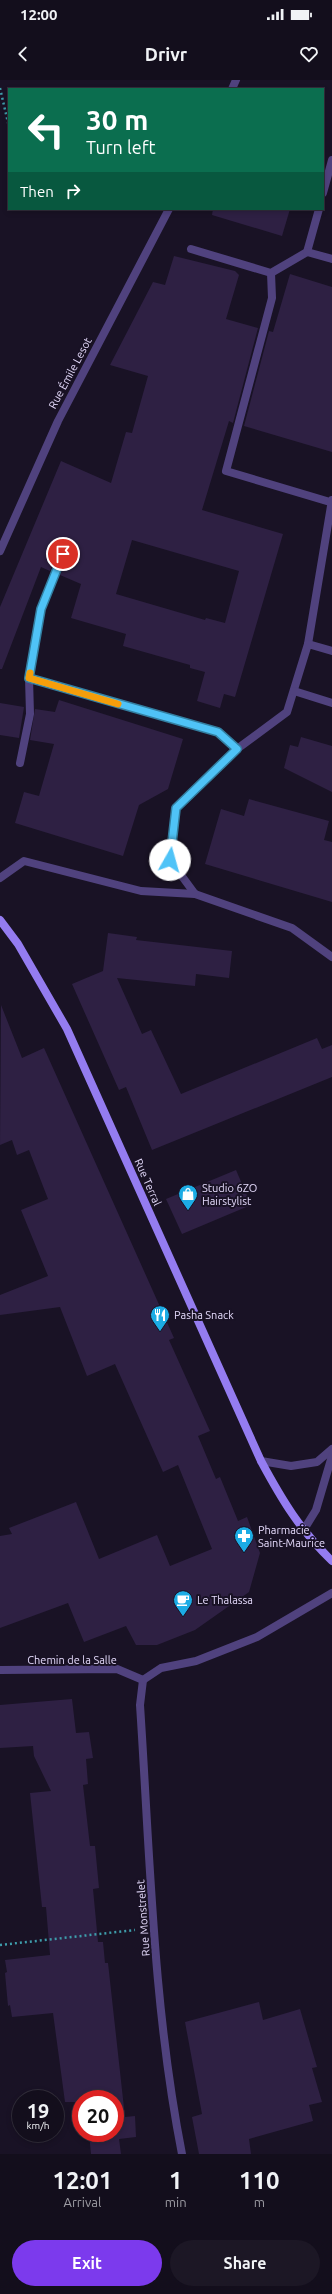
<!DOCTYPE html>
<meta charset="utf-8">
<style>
:root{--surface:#130e1c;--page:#1c1725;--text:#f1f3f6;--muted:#9d9ca3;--line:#322e3b;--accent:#7c3aed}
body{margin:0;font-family:Ubuntu,sans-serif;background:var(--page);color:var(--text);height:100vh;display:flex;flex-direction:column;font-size:15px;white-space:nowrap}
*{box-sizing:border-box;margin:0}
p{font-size:13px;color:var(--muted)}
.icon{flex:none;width:22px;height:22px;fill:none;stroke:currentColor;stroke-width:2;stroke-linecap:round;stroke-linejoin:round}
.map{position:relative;height:2074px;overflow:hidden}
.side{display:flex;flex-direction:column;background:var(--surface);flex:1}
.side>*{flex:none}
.hud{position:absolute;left:8px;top:8px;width:316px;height:122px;border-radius:0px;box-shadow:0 2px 6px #0003,0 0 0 1px var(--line);background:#0b6e4f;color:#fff;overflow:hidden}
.speed{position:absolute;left:12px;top:2010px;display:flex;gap:8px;font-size:20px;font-weight:700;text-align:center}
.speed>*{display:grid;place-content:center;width:52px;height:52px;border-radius:50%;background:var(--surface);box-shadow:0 2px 6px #0003,0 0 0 1px var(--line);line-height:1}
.speed small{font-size:10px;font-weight:400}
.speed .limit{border:6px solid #d22;background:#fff;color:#111}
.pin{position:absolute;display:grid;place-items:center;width:34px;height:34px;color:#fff;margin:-17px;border:2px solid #fff;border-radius:50%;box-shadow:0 1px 4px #0007}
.me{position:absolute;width:44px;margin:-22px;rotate:7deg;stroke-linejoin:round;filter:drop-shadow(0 0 3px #0008)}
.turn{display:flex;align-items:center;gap:14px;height:84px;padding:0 12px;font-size:18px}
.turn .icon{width:52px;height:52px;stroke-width:2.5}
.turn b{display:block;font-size:28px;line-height:34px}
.then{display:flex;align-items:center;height:38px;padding:0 12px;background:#0003;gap:8px;font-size:15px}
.eta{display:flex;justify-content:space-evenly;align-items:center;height:68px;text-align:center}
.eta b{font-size:24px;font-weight:600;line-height:28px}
.action{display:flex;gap:8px;margin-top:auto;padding:8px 12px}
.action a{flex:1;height:46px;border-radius:24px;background:var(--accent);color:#fff;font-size:16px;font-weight:600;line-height:46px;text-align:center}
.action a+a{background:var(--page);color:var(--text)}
.status{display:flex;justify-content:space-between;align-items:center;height:28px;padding:0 20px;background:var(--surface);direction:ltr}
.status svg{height:11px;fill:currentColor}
header{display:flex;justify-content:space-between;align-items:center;height:52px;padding:0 12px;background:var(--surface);font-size:18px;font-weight:600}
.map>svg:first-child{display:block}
.building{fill:#2e2043;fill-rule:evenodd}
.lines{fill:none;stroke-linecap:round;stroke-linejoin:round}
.path{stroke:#3e9dab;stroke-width:2.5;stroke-dasharray:2 3;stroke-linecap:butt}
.lane{stroke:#50427e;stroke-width:8}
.street{stroke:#50427e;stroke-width:8}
.secondary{stroke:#947cf0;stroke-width:8}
.route-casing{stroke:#337fa1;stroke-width:10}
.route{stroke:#4fc3f7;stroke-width:7}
.slow{stroke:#f59e0b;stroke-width:7}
.labels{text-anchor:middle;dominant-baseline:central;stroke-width:4;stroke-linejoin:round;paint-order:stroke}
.street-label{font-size:11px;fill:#e4dafb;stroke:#191225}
.poi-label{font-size:11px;fill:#e4dafb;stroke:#191225;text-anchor:start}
</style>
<div class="status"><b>12:00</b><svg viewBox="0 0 49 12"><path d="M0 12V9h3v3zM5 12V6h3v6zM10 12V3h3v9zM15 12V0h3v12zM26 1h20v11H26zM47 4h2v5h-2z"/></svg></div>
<header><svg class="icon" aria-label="back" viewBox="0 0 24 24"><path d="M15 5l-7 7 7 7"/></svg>Drivr<svg class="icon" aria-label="heart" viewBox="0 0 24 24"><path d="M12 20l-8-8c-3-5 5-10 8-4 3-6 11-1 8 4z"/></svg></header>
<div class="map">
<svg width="332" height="2074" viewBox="0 0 332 2074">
<rect width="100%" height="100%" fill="#191225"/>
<!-- building -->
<g class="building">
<path d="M213 129H290L282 156 212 135Z"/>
<path d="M174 176 235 191 239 195 226 239 258 248 233 343 229 341 202 430 283 454 235 617 224 614 220 628 197 621 205 592 190 588V585L123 566 126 554 71 538 81 504 60 495 68 476 65 469 58 472 50 491 41 487 2 589H0V527L61 381 111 403 126 352 132 353 148 296 110 285 153 202 165 205ZM132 460 239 491 225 543 206 538 205 540 116 514Z"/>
<path d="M290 194 332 207V372L244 346 269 251 273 252Z"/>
<path d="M59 620 183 659 168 709 139 725 123 776 15 743 24 712 39 716 54 664 30 660 35 629 55 632Z"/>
<path d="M0 623 24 627 19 658 0 655Z"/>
<path d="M301 657 332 666V712L284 688 290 665 298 667Z"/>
<path d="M249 719 329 741 324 760 332 762V822L205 784 221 729 244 736Z"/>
<path d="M108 853 137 857 136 860 232 871 229 898 196 894 195 906 117 898 142 954 151 950 181 1014 317 958 322 969 332 965V997L152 1070 126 1007 119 1010 72 904 103 891Z"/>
<path d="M1 925 22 978 44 968 174 1258 169 1260 210 1351 198 1356 216 1399 220 1397 238 1441 247 1437 260 1473 249 1512 195 1550 157 1565H136L126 1546 84 1562 68 1523 0 1548V1456L12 1454 9 1448 76 1422 99 1479 157 1455 170 1486 212 1469 178 1385 163 1392 115 1284 87 1296 60 1227 0 1235V1215L48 1196 21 1130 48 1119 29 1070 17 1075 12 1060 0 1065Z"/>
<path d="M236 1090 251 1125 182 1154 166 1119Z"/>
<path d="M72 1619 76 1653 89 1652 93 1678 86 1679 88 1704 83 1705 90 1766H95L99 1808 93 1809 98 1862H103L105 1883H108L125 2037 135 2036 136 2057 119 2059 121 2074H91L89 2053H115V2019H81V2022H65L53 1933 12 1937 10 1925 8 1926 5 1893 7 1892 5 1880 50 1875 46 1827H42L30 1713 51 1711 34 1676 33 1666 0 1668V1625Z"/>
<path d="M259 1922 263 1940 300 1929 317 1987 312 1988 322 2022 309 2025 313 2041 249 2059 251 2074H199L192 2037 202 2034 185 1942Z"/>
</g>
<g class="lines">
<!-- path -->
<g class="path">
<path d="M0 8 9 47"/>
<path d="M44 129H45"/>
<path d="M0 1865 135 1850"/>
</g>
<!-- lane -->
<g class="lane">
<path d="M323 113 332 80"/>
<path d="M191 169 271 193 307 172 319 129"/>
<path d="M307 172 332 179"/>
<path d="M271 193 272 218 226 391 330 422"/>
<path d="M63 474 41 529 29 598 218 652 237 669"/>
<path d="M308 564 332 420"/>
<path d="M332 571 308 564 287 632 237 669 176 728 170 780 195 814 292 848 332 877"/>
<path d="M294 611 332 623"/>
<path d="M20 683 30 634 29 598"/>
<path d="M0 798 24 781 141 811 195 814"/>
<path d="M261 1381 291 1386 317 1382 332 1369"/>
<path d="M303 1451 316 1430 332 1376"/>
</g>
<!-- street -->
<g class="street">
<path d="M232 9 236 0"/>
<path d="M0 471 58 341 169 129"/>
<path d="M0 1590 117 1589 143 1600"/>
<path d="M143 1600 140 1625C150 1775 153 1927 182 2074"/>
<path d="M143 1600 161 1588 196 1581 257 1557 332 1513"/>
</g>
<!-- secondary -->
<path class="secondary" d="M0 840 18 864 67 949 261 1381C282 1420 300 1450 332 1481"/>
</g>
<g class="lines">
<defs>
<path id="route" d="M63 474 41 529 29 598 218 652 237 669 176 728 170 780"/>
</defs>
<!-- route casing -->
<use href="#route" class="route-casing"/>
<!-- route -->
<use href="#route" class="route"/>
<!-- slow -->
<path class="slow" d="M30 593 29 598 118 624"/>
</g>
<!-- icons -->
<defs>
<symbol id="shop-pin" viewBox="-11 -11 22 30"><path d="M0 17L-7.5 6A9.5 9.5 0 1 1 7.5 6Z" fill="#1cace5" stroke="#191225"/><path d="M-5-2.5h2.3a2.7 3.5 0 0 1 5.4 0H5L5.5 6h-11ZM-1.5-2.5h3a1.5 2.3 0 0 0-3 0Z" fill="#fff"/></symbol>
<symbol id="restaurant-pin" viewBox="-11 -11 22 30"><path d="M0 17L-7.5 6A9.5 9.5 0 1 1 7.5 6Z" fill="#1cace5" stroke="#191225"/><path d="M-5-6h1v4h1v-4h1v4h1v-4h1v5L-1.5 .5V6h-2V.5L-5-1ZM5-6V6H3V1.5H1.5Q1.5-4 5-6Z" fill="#fff"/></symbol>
<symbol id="pharmacy-pin" viewBox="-11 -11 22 30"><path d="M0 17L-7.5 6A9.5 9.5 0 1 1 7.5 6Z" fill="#1cace5" stroke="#191225"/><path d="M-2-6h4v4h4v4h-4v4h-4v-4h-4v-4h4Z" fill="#fff"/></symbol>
<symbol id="cafe-pin" viewBox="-11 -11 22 30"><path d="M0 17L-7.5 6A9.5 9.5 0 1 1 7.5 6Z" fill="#1cace5" stroke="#191225"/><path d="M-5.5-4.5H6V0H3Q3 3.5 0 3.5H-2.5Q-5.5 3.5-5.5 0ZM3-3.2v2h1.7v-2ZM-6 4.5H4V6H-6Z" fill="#fff"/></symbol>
</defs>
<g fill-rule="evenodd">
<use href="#shop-pin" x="177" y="1103" width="22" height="30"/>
<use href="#restaurant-pin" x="149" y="1224" width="22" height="30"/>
<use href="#pharmacy-pin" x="233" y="1445" width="22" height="30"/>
<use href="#cafe-pin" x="172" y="1509" width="22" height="30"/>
</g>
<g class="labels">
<!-- street labels -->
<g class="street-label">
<text transform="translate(70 293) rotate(-62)">Rue Émile Lesot</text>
<text transform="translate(148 1102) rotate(66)">Rue Terral</text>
<text x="72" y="1580">Chemin de la Salle</text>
<text transform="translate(143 1838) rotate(-94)">Rue Monstrelet</text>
</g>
<!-- poi labels -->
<g class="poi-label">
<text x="202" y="1108">Studio 6ZO<tspan x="202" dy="13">Hairstylist</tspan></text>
<text x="174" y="1235">Pasha Snack</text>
<text x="258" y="1450">Pharmacie<tspan x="258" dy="13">Saint-Maurice</tspan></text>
<text x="197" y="1520">Le Thalassa</text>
</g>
</g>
</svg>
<div class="speed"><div>19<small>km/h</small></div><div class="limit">20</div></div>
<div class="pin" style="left:63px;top:474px;background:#d93025"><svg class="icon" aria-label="arrive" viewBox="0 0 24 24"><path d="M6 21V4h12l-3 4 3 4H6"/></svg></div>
<svg class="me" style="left:170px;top:780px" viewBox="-20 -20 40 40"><circle r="19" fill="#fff"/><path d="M0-13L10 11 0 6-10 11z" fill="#4fc3f7"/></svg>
<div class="hud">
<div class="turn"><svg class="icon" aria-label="left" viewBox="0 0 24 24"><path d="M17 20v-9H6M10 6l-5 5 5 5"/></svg><div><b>30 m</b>Turn left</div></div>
<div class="then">Then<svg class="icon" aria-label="right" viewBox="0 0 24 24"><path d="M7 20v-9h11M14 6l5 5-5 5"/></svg></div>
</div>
</div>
<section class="side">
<div class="eta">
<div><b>12:01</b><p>Arrival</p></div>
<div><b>1</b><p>min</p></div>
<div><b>110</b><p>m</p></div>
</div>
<div class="action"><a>Exit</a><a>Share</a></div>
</section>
